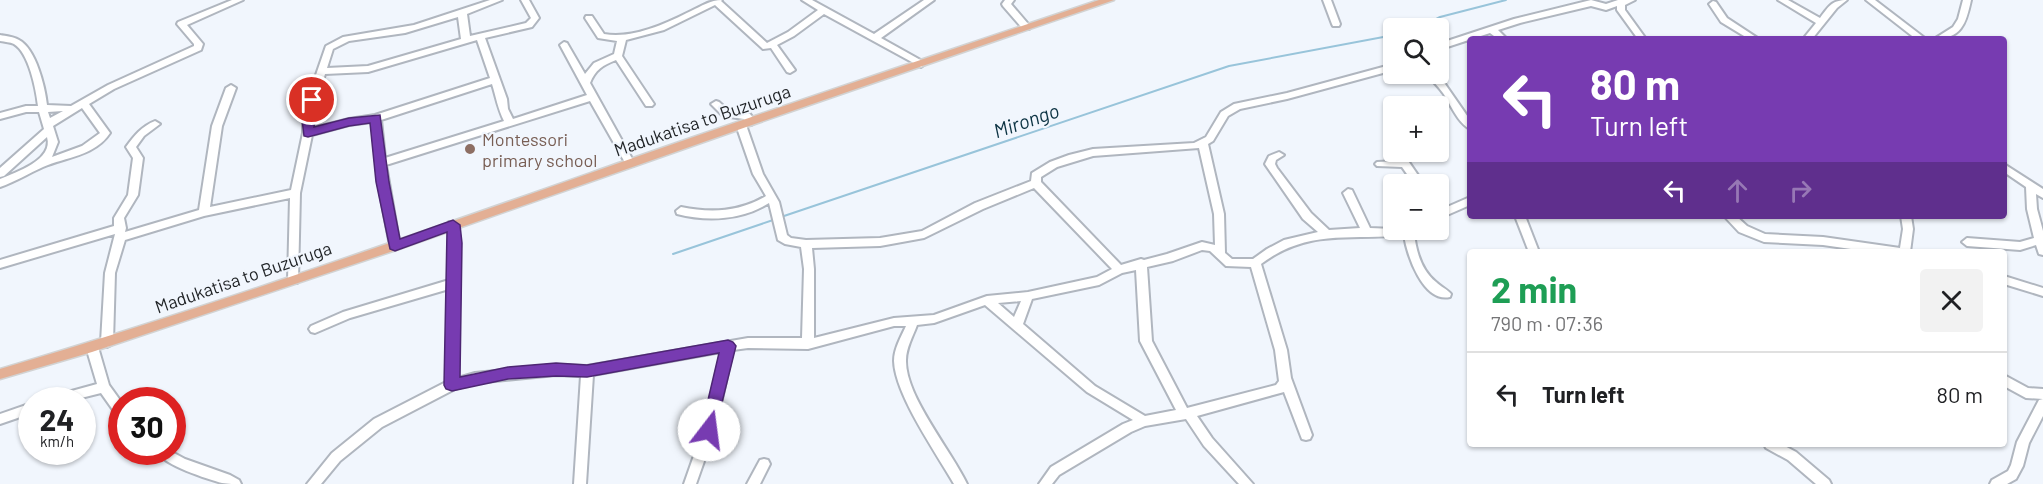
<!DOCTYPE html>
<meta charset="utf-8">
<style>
:root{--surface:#fff;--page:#f2f2f2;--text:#202124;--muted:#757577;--line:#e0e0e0}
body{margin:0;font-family:Barlow,sans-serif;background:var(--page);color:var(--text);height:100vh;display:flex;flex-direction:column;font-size:22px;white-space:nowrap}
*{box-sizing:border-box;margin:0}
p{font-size:20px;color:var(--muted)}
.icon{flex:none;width:33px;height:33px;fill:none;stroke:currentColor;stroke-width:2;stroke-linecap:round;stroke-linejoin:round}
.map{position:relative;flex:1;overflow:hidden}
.sheet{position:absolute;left:1467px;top:249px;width:540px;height:198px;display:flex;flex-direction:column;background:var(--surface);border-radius:6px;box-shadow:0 2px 4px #0004}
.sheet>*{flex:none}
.hud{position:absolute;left:1467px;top:36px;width:540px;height:183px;border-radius:6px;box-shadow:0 2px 4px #0004;background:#773bb1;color:#fff;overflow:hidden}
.controls{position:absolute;left:1383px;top:18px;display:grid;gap:12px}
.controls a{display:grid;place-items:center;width:66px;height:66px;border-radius:6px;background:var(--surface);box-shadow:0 2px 4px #0004;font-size:30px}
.speed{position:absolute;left:18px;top:387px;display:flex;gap:12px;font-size:30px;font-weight:700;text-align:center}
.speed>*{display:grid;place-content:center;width:78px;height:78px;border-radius:50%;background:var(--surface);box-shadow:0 2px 4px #0004;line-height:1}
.speed small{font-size:15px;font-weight:400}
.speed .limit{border:9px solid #d22;background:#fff;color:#111}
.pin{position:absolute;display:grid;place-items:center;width:51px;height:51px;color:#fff;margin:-26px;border:3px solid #fff;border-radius:50%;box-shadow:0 2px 6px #0007}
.me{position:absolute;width:66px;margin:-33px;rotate:15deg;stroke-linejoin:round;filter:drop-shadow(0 0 4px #0008)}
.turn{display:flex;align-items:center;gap:21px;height:126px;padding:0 24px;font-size:27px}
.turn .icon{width:78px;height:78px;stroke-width:2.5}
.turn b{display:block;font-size:42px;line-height:51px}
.lanes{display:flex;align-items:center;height:57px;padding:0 24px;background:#0003;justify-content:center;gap:30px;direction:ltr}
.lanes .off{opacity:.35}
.round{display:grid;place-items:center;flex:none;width:63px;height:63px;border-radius:6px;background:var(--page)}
.overview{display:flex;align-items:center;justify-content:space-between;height:102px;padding:0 24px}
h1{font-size:36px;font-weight:700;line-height:45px;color:#1e9e55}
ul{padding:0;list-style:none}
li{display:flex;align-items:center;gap:18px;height:84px;padding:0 24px;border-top:2px solid var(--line)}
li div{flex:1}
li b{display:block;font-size:22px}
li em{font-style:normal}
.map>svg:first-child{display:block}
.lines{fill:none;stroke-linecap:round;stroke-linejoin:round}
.stream{stroke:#98c4da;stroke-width:2}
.minor-casing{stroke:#b0b6bf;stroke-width:4}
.major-casing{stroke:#d2d3d3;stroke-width:3}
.minor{fill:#fff;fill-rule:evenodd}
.major{fill:#e3af94;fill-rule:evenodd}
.route{fill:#773bb1;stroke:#4d2673;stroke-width:1.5}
.education-dot{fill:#8d6e63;stroke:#f1f6fd;stroke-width:2}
.labels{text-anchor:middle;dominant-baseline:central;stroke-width:4.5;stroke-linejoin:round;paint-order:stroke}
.street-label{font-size:18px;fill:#1f2225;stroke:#f1f6fd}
.education-label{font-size:18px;fill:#785e54;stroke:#f1f6fd;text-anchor:start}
.water-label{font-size:20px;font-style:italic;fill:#0c3343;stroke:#f1f6fd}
</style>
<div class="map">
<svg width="2043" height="484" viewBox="0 0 2043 484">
<rect width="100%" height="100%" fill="#f1f6fd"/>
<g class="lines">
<!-- stream -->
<g class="stream">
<path d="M1419 28 1440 17 1506 0"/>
<path d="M781 217 1229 66 1394 35"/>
<path d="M673 254 776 219"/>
</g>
<defs>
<g id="minor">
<path d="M232 0H243L187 25 203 44 201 50 114 89 89 104 110 133C95 156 66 157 43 167 29 173 15 182 0 187V179C16 172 54 160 47 137L4 176 0 177V168L44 129 39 112H26L0 119V113L26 106H38C36 89 29 53 14 44 10 42 5 42 0 41V35C6 36 14 37 19 40 36 49 45 87 47 105L71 106 108 85 194 46V44L177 24 178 22ZM82 108 100 133 82 146 52 157 58 142 53 126ZM63 111 50 118 48 112Z"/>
<path d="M490 0H502L467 14 470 36 526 23 531 18 521 0H529L539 18 532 27 485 38 507 99 508 109 513 119 587 95 560 45 564 42 567 43 585 74 594 63 614 54 617 41 598 38 585 18 586 16H592L604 34C633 39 665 24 691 11 702 6 710 0 722 0L721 1 767 43 788 32 818 10 802 0H812L874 34 924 0H934L881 38 924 62 925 64 921 67 824 14 794 36 777 45 795 70 790 73 787 72 771 48 763 49 715 5 664 30 626 40 622 56 654 104 652 106H646L616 60C603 65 595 70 590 83L635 164 633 166H627L590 101 386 165 400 246 395 250 390 246 378 182 372 122 349 125 312 135 300 193 298 280 297 283H289L288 280 290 198 204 216 125 240 115 273 113 342 111 345 107 347 103 345 101 342 105 273 115 234 0 268V260L114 226V218L128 195 133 158 126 147C134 136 142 126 155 121L160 124 144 136 136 147 143 158 138 195 124 218 126 228 125 232 199 210 212 126 226 88 231 85 236 88 222 126 210 207 291 190 303 133V119L307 101 326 46 343 37 414 25ZM458 17 461 39 368 66 327 68 333 49 349 41 405 33ZM477 40 490 78 375 115 349 119 313 128C313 110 320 92 325 74L368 72ZM492 84C496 97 498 109 504 121L385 158 381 120Z"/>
<path d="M1005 0H1014L1011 4 1029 25V29H1023L1003 6 1002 4Z"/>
<path d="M1323 0H1331L1340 24 1339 26H1333L1332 24Z"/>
<path d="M1591 0 1606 4 1618 0H1635L1625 5V10L1646 39H1638L1617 10V6L1606 10 1591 6 1520 23 1498 30 1507 39H1498L1490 33 1438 50V44L1514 19Z"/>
<path d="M1778 0H1788L1820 18C1829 6 1832 0 1847 0L1837 8 1812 39H1803L1816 23Z"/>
<path d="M1866 0H1875L1926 39H1916Z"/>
<path d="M1963 0H1971C1966 24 1961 39 1934 39L1953 27 1958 19Z"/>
<path d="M1713 1 1716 2 1727 18 1759 39H1749L1721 22 1709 4Z"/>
<path d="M1394 64V70L1287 99 1240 109 1228 116 1213 141 1208 144 1224 214 1225 253 1232 259H1253L1267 249 1284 240 1318 232 1303 219 1265 164 1269 156 1279 152 1284 155 1276 160 1275 164 1277 168 1311 213 1329 230 1360 228 1343 193 1348 189 1352 190 1370 228 1417 230 1414 233C1416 251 1421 270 1436 282 1441 287 1447 289 1451 294L1450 297C1423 303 1407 255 1404 235 1349 241 1309 228 1261 264L1287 350 1291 378 1312 435 1310 439 1306 440 1302 439 1284 392 1197 416 1212 438 1253 484H1239L1204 446 1186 419 1145 426 1131 432 1059 475 1052 484H1039L1051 467 1123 424 1133 420 1087 392 985 305 934 323 917 325C913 336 906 348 906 360 905 396 951 450 967 484H954C937 454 895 395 894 361 894 349 901 337 906 326H894L808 349 748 348 733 350 715 430 696 484H684L703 430 721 352 593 375 586 484H574L581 376 556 375 475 383 455 389 382 427 340 461 321 484H307L332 453 374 419 446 382 449 289 350 318 315 333 311 332 309 329 311 326 343 312 449 280 450 243 448 225 449 222H457L460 243 458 378 475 373 556 365 587 366 748 338H802L804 269 801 247 785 244 778 240 769 203C742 220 708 222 677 214L676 211 681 207C711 213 739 212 766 196L753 174 736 125 738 123H744L746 125 763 174 779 202 787 235 791 238 806 240 880 238 922 231 975 203 1031 181 1032 173 1050 162 1069 155 1093 149 1194 143 1206 137 1221 112 1234 104 1287 93ZM1199 148 1214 214 1215 245 1202 242 1167 254 1144 260 1141 259 1121 265 1041 182V177L1057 167 1093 156ZM1034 188 1112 269 1097 277 1028 292 987 296 934 315 894 318 814 338V269L812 248 880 246 924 238 983 209ZM1202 250 1210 251 1226 266 1251 267 1275 350 1279 381 1276 385 1187 408 1152 341 1147 267 1173 261ZM1136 270 1140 341 1176 410 1145 416 1095 386 1023 324 1032 299 1099 285 1122 273ZM1021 301 1014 317 998 303Z"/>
<path d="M1426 74H1436L1445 84 1470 120V129C1458 123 1451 105 1443 93 1438 86 1432 80 1426 74Z"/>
<path d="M716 101 719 102 729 111 750 114 756 122 751 125 748 124 744 119 723 116 711 104Z"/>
<path d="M1390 116 1394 117V143L1389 140 1385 119Z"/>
<path d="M1394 150V152H1402L1424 184H1414L1402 167 1377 166 1375 164 1377 162 1398 161 1392 152Z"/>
<path d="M2004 164 2043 189V198L2036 194 2037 209 2043 231V255L2039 254 2036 245 2020 250 1967 246 1962 242 1967 238 2020 242 2034 238 2027 209 2026 187 2004 172Z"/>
<path d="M1470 197V205L1438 219V211Z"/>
<path d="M1515 216H1525L1539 252H1529Z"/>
<path d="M1724 216H1736L1747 226 1765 234 1823 237 1900 248 1903 229 1901 216H1911L1913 229 1910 252H1872L1823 245 1764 242 1739 232Z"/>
<path d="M2004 276 2043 288V296L2004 284Z"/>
<path d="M92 342 96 344 98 347 109 385 122 403V418L118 417 101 393 73 400H51L53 396 57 395 97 384 86 347 88 344Z"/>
<path d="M2004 375 2028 388 2043 389V399L2026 398 2004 386Z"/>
<path d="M2043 399V416L2029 443 2023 466 2016 479 2007 484H1990L1992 480 2008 471 2011 465 2017 442 2039 400Z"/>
<path d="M32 403V413L0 424V414Z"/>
<path d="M1764 444H1781L1796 452 1829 480 1831 484H1816L1788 460 1766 448Z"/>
<path d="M157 452H172L185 459 230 475 239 480 241 484C235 484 228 484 222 483 207 479 164 465 157 452Z"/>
<path d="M764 459 768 460 770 464 760 484H747L760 460Z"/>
</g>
<path id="major" d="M1099 0H1114L792 111 399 249 92 352 0 379V369C214 306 425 231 636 157 790 103 945 52 1099 0Z"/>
</defs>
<!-- minor casing -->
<use href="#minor" class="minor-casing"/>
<!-- major casing -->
<use href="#major" class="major-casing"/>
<!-- minor -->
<use href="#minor" class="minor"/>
<!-- major -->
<use href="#major" class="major"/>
</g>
<!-- route -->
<path class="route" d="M312 97 318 100 314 127 349 118 380 115 389 182 400 239 453 220 460 225 462 243 460 377 508 367 556 363 587 365 728 340 733 342 736 346 714 435 709 437 703 435 701 430 719 353 587 377 556 376 508 379 452 391 446 389 444 385 447 232 395 251 390 249 376 182 370 123 349 126 308 137 304 136 302 119 306 100Z"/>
<!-- markers -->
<circle class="education-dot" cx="470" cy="149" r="6"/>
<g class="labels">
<!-- street labels -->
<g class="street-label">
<text transform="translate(702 120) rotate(-19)">Madukatisa to Buzuruga</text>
<text transform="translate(243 277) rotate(-19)">Madukatisa to Buzuruga</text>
</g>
<!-- education labels -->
<g class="education-label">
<text x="482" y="139">Montessori<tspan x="482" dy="21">primary school</tspan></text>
</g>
<!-- water labels -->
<g class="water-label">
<text transform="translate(1026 120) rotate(-19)">Mirongo</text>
</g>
</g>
</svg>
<div class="controls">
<a><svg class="icon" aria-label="search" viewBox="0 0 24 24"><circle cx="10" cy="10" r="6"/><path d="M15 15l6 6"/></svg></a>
<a>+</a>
<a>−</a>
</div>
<div class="speed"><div>24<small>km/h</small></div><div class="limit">30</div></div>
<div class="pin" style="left:312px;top:100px;background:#d93025"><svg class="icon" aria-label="arrive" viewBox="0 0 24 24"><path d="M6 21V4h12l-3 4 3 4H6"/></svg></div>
<svg class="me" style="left:709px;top:430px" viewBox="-20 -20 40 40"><circle r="19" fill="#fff"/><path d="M0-13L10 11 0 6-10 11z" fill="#773bb1"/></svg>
<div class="hud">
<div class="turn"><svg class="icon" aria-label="left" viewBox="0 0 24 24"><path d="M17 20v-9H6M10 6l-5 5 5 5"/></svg><div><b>80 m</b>Turn left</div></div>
<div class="lanes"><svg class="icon" aria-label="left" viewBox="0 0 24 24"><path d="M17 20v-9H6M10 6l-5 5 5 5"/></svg><svg class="icon off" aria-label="ahead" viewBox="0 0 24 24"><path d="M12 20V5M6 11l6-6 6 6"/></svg><svg class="icon off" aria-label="right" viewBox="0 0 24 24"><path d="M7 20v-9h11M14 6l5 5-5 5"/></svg></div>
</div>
<section class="sheet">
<div class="overview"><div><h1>2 min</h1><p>790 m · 07:36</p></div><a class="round"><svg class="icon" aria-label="close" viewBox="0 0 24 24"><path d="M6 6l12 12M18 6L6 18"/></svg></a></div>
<ul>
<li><svg class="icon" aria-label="left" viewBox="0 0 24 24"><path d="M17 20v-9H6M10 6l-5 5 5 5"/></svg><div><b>Turn left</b></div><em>80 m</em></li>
</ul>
</section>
</div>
